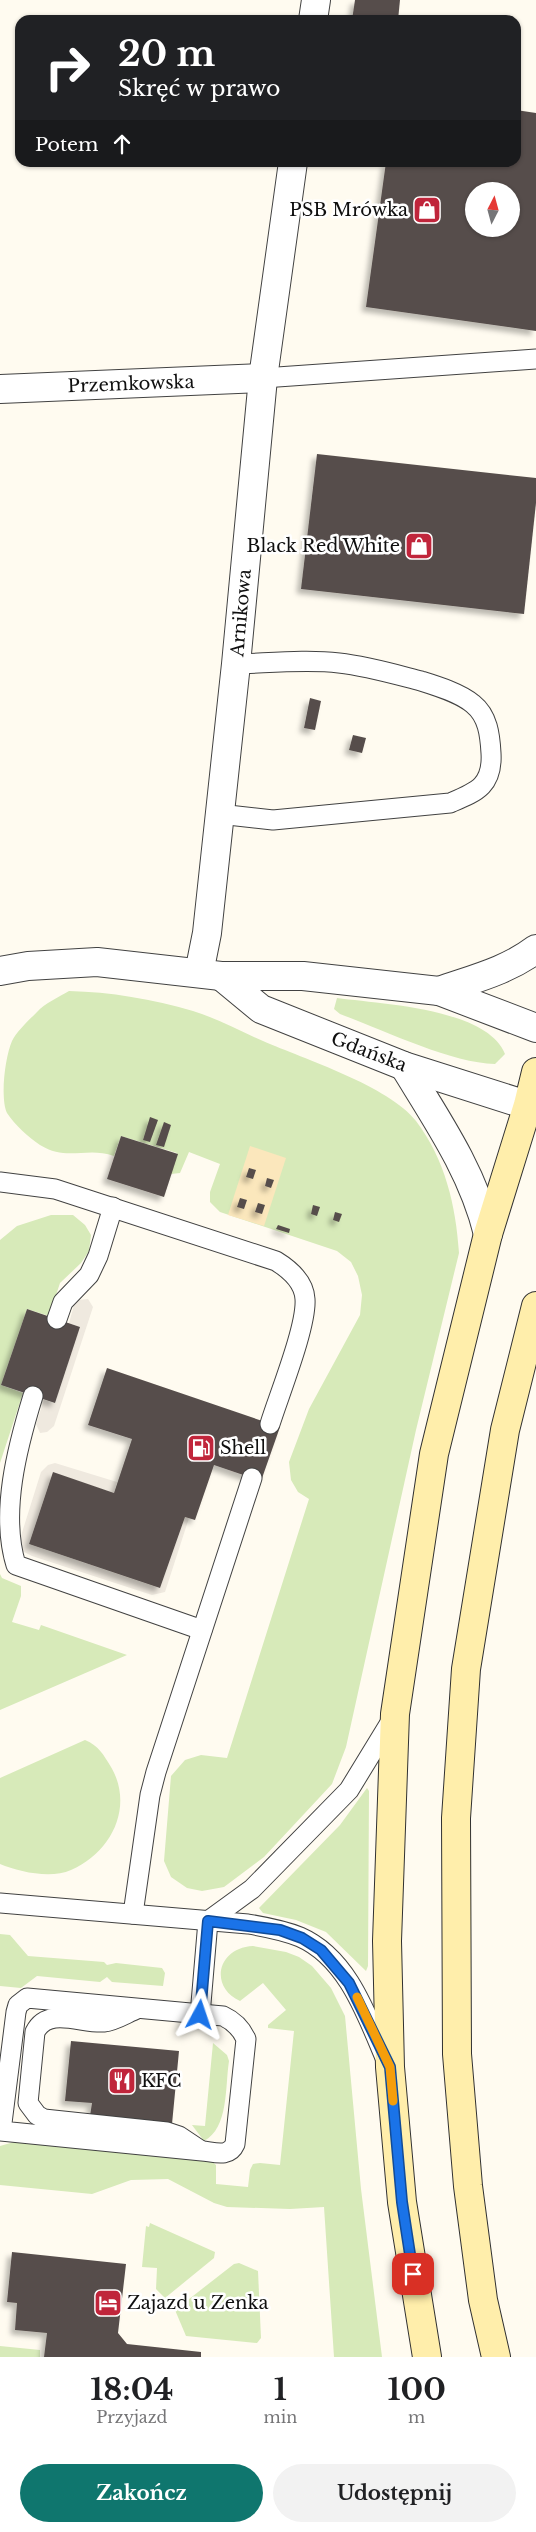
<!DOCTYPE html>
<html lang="pl">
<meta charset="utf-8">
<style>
:root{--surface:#fff;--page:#f2f2f2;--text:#202124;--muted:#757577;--accent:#0f766e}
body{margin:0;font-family:"Libre Baskerville",serif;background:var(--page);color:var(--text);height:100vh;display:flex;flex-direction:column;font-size:19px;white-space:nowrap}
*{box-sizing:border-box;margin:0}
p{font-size:16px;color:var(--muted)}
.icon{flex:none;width:28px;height:28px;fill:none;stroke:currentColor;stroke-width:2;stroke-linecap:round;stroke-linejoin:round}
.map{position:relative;height:2357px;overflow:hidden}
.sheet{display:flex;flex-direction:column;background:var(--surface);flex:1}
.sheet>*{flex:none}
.hud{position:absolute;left:15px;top:15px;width:506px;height:152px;border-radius:15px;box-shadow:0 1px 4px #0004;background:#202124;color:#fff;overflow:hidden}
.needle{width:32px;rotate:6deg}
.buttons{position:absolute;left:465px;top:182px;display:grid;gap:10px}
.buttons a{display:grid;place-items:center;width:55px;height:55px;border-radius:50%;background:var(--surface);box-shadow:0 1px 4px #0004;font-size:25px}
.pin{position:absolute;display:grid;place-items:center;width:42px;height:42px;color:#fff;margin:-21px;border-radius:10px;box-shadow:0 2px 8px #0006}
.me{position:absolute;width:55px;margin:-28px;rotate:5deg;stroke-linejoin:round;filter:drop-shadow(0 0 4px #0008)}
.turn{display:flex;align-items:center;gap:18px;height:105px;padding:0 20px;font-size:22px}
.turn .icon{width:65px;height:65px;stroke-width:2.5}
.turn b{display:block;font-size:35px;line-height:42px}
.then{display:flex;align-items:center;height:48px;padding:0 20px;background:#0003;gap:10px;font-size:19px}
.eta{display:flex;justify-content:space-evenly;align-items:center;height:85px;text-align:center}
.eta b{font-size:30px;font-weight:700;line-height:35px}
.cta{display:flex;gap:10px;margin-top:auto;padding:10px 20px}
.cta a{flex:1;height:58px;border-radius:30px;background:var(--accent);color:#fff;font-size:20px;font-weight:700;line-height:58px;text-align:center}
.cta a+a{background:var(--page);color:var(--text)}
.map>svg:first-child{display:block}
.green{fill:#d7eab9}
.sand{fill:#fbe7bc}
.plaza{fill:#efe9df}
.building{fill:#574e4b;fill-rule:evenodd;filter:url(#shadow)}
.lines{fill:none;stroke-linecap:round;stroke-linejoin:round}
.service-casing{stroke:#424242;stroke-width:21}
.minor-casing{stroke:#424242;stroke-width:30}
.tertiary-casing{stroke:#424242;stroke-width:30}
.secondary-casing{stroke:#313131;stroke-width:30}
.service{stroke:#fff;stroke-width:19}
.minor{stroke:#fff;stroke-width:28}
.tertiary{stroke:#fff;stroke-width:28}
.secondary{stroke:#ffeeab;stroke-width:28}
.route-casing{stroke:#114b97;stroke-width:12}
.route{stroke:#1a73e8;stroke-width:9}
.slow{stroke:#f59e0b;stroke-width:9}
.labels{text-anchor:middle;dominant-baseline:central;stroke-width:5;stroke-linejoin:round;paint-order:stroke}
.poi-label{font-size:18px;fill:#0f0f0f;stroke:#fff;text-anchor:start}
.street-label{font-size:18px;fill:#0f0f0f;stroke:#fff}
</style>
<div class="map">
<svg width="536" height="2357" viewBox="0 0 536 2357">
<defs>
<filter id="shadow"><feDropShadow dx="-4.5" dy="4.5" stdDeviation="2.5" flood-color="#0004"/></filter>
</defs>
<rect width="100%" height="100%" fill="#fffbf0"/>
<!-- green -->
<g class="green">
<path d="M69 991C110 992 153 999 193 1011 216 1018 240 1031 263 1041 304 1059 389 1086 416 1121 445 1159 456 1206 459 1253L416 1430 346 1747 332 1784 264 1857 224 1887 202 1891 187 1888 171 1877 164 1861 171 1776 185 1760 201 1755 227 1758 309 1499 298 1492 291 1480 289 1462 309 1409 360 1315 362 1295 358 1276 351 1262 337 1251 220 1212 210 1202V1192L220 1164 189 1152 180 1173 171 1174 177 1153 121 1136 114 1156C86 1146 68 1162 40 1145 28 1137 15 1125 7 1113 0 1098 5 1057 12 1041 17 1031 29 1020 37 1012 45 1003 59 997 69 991Z"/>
<path d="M337 998C380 1004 487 1008 505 1054L495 1064C451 1063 383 1030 340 1014L334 1009Z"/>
<path d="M51 1215H73L85 1225 91 1235 89 1251 81 1263 60 1283 49 1316 27 1309 1 1385 23 1393 0 1463V1240L17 1226Z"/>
<path d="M0 1574 2 1578 21 1586V1596L12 1622 39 1630 41 1625 127 1655 0 1710Z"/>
<path d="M85 1740C99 1746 103 1754 111 1767 134 1806 112 1852 71 1870 51 1879 19 1872 0 1864V1778Z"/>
<path d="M367 1788 369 1791 368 1966 366 1971 326 1932 296 1920 263 1913 259 1908 340 1825Z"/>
<path d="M0 1934 10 1935 28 1956 104 1962 107 1965 116 1963 162 1968 165 1973 163 1986 112 1982 107 1977 100 1982 37 1976 21 1988 0 1986Z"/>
<path d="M253 1946 286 1952 299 1957 312 1966 331 1988 345 2016 361 2189 382 2357H334L324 2207 290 2209 227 2207 214 2203 168 2179 131 2180 92 2194 0 2185V2146L14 2142 32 2141 210 2160 216 2165V2184L248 2187 250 2170 253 2164 260 2163 280 2165 294 2031 268 2028V2025L286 2010 263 1983 240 2001C209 1987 217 1948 253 1946Z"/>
<path d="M213 2043 227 2055 229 2061C225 2086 229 2128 204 2141L192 2125 205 2126Z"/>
<path d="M150 2223 215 2252 214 2258 165 2298 156 2289 157 2268 142 2267 146 2226 149 2227Z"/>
<path d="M239 2263 258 2271 261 2338 257 2343 186 2336 175 2310 234 2264Z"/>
<path d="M0 2346 40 2350V2357H0Z"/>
</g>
<!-- sand -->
<path class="sand" d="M250 1146 286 1158 264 1226 228 1215Z"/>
<!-- plaza -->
<g class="plaza">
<path d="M88 1299 93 1307 54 1426 47 1432 40 1433 36 1424 44 1400 55 1403 80 1327 69 1323 74 1305 78 1300Z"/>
<path d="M55 1463 117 1482 114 1493 53 1473 29 1544 160 1588 185 1517 189 1518 165 1592 152 1595 32 1556 20 1550V1539L41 1472 48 1465Z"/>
</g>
<!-- building -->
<g class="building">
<path d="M355 0H400L398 20H352Z"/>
<path d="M516 110 536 113V331L366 307 386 162H516ZM474 191H511V229H474Z"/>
<path d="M317 454 536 478V503L524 614 301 589Z"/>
<path d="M310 698 321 701 315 730 304 728Z"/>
<path d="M353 735 366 738 362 753 349 750Z"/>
<path d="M150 1117 158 1120 150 1142 143 1140Z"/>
<path d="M164 1122 171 1125 164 1147 156 1145Z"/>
<path d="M121 1136 178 1154 164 1197 107 1179Z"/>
<path d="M249 1168 256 1170 253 1179 246 1177Z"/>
<path d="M267 1178 274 1180 271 1188 265 1186Z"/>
<path d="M240 1198 247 1200 244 1209 237 1207Z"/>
<path d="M258 1203 265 1205 262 1214 255 1212Z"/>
<path d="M313 1205 320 1207 317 1216 311 1214Z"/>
<path d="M335 1212 342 1214 339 1222 333 1220Z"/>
<path d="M278 1225 290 1229 289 1233 276 1229Z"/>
<path d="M27 1309 80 1327 55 1403 1 1385Z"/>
<path d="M107 1368 280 1427 261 1481 214 1465 195 1520 185 1517 160 1588 29 1544 53 1472 114 1493 132 1439 88 1425Z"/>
<path d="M71 2041 179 2051 172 2124 90 2116 92 2103 65 2101Z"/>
<path d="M12 2252 126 2264 118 2333 127 2344 201 2352V2357H44L47 2333 15 2330 17 2303 7 2302Z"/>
</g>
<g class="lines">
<defs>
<g id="service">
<path d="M263 378 536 359"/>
<path d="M219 814 273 820 450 803C476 792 493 786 491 753 490 735 488 716 473 704 460 693 437 686 421 681 394 674 367 666 339 663 307 659 269 663 236 664"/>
<path d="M0 1182 55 1189 276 1261C289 1269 304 1281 305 1299 307 1326 279 1395 270 1424"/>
<path d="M57 1319 63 1302 89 1275 98 1256 113 1207"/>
<path d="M33 1396C17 1448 0 1513 16 1565L202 1630"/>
<path d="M0 1903 248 1924C266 1927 283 1930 300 1937 348 1958 367 2016 386 2060"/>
<path d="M133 1914 150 1795 156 1772 252 1478"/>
<path d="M137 2009C127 2013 115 2021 104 2022 82 2024 48 2006 35 2032L28 2103 37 2115 44 2119 167 2132 179 2136 200 2150"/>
<path d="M200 2015 208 1921 252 1889 349 1790 393 1718"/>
<path d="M0 2131H1L202 2151C214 2152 229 2158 235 2144L246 2039C241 2028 234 2021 223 2016L27 1998 18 2005 16 2012 1 2131"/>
</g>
<g id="minor">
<path d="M313 20 316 0"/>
<path d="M0 389 263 378"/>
<path d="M199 973 207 933 236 664 263 378 293 162"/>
</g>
<g id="tertiary">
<path d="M0 971 28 966 97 962 221 976H303L439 991 536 1028"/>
<path d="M221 976 261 1009 404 1066 536 1108"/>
<path d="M439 991C473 979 507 971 536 949"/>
<path d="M404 1066C437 1120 473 1172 488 1234"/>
</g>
<g id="secondary">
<path d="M427 2357 402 2202 390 2067 387 1941 395 1714 434 1454 488 1234 528 1105 536 1072"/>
<path d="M496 2357 483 2300 468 2186 457 2054 456 1818 466 1669 505 1430 536 1306"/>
</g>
</defs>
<!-- service casing -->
<use href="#service" class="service-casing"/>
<!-- minor casing -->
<use href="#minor" class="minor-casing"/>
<!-- tertiary casing -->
<use href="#tertiary" class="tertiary-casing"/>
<!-- secondary casing -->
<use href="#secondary" class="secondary-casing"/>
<!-- service -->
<use href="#service" class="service"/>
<!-- minor -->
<use href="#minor" class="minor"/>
<!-- tertiary -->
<use href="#tertiary" class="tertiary"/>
<!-- secondary -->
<use href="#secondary" class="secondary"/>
</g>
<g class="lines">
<defs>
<path id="route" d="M200 2015 208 1921 280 1930 302 1938 321 1950 349 1983 390 2067 402 2202 413 2274"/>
</defs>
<!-- route casing -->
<use href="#route" class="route-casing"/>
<!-- route -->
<use href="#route" class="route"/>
<!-- slow -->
<path class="slow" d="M357 1997 390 2067 393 2101"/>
</g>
<!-- icons -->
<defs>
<symbol id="shop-square" viewBox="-11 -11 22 22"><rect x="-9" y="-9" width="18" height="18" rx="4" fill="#c0253b" stroke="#fff"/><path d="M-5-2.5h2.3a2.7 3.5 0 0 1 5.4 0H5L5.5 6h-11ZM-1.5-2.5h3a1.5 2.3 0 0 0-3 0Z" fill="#fff"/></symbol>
<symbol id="fuel-square" viewBox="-11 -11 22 22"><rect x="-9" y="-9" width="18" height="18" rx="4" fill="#c0253b" stroke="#fff"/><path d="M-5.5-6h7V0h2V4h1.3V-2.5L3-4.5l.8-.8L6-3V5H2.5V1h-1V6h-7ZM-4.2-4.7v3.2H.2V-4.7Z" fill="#fff"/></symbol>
<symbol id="restaurant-square" viewBox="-11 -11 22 22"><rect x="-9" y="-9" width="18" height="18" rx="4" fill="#c0253b" stroke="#fff"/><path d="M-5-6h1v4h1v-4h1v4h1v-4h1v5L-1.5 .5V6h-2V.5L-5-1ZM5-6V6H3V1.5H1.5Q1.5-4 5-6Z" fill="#fff"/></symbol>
<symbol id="hotel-square" viewBox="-11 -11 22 22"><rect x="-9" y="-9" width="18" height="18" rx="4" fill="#c0253b" stroke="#fff"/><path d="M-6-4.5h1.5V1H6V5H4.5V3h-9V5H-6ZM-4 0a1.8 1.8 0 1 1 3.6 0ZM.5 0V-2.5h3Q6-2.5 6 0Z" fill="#fff"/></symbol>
</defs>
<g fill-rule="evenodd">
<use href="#shop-square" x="411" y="194" width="32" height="32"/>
<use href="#shop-square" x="403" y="530" width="32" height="32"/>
<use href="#fuel-square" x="185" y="1432" width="32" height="32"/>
<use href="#restaurant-square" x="106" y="2065" width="32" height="32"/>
<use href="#hotel-square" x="92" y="2287" width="32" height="32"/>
</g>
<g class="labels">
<!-- poi labels -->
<g class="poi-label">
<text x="408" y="210" text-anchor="end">PSB Mrówka</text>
<text x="400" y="546" text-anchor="end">Black Red White</text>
<text x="220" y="1448">Shell</text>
<text x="141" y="2081">KFC</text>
<text x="127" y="2303">Zajazd u Zenka</text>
</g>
<!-- street labels -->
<g class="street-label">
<text transform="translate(131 384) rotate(-2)">Przemkowska</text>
<text transform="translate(241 613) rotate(-85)">Arnikowa</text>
<text transform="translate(369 1052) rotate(21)">Gdańska</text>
</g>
</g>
</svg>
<div class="buttons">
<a><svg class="needle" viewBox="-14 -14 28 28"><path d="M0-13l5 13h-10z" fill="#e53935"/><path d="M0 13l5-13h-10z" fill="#757577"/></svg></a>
</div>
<div class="pin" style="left:413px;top:2274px;background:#d93025"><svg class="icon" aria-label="arrive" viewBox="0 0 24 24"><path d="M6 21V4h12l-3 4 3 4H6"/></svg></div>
<svg class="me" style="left:200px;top:2015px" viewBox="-20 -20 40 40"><path d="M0-17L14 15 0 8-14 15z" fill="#1a73e8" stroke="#fff" stroke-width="4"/></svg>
<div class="hud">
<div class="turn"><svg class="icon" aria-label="right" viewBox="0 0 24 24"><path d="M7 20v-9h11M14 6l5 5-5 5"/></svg><div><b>20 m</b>Skręć w prawo</div></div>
<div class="then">Potem<svg class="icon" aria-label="ahead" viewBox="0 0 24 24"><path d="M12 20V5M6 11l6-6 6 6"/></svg></div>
</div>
</div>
<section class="sheet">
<div class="eta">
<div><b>18:04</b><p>Przyjazd</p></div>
<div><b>1</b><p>min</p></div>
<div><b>100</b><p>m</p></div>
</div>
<div class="cta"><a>Zakończ</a><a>Udostępnij</a></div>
</section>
